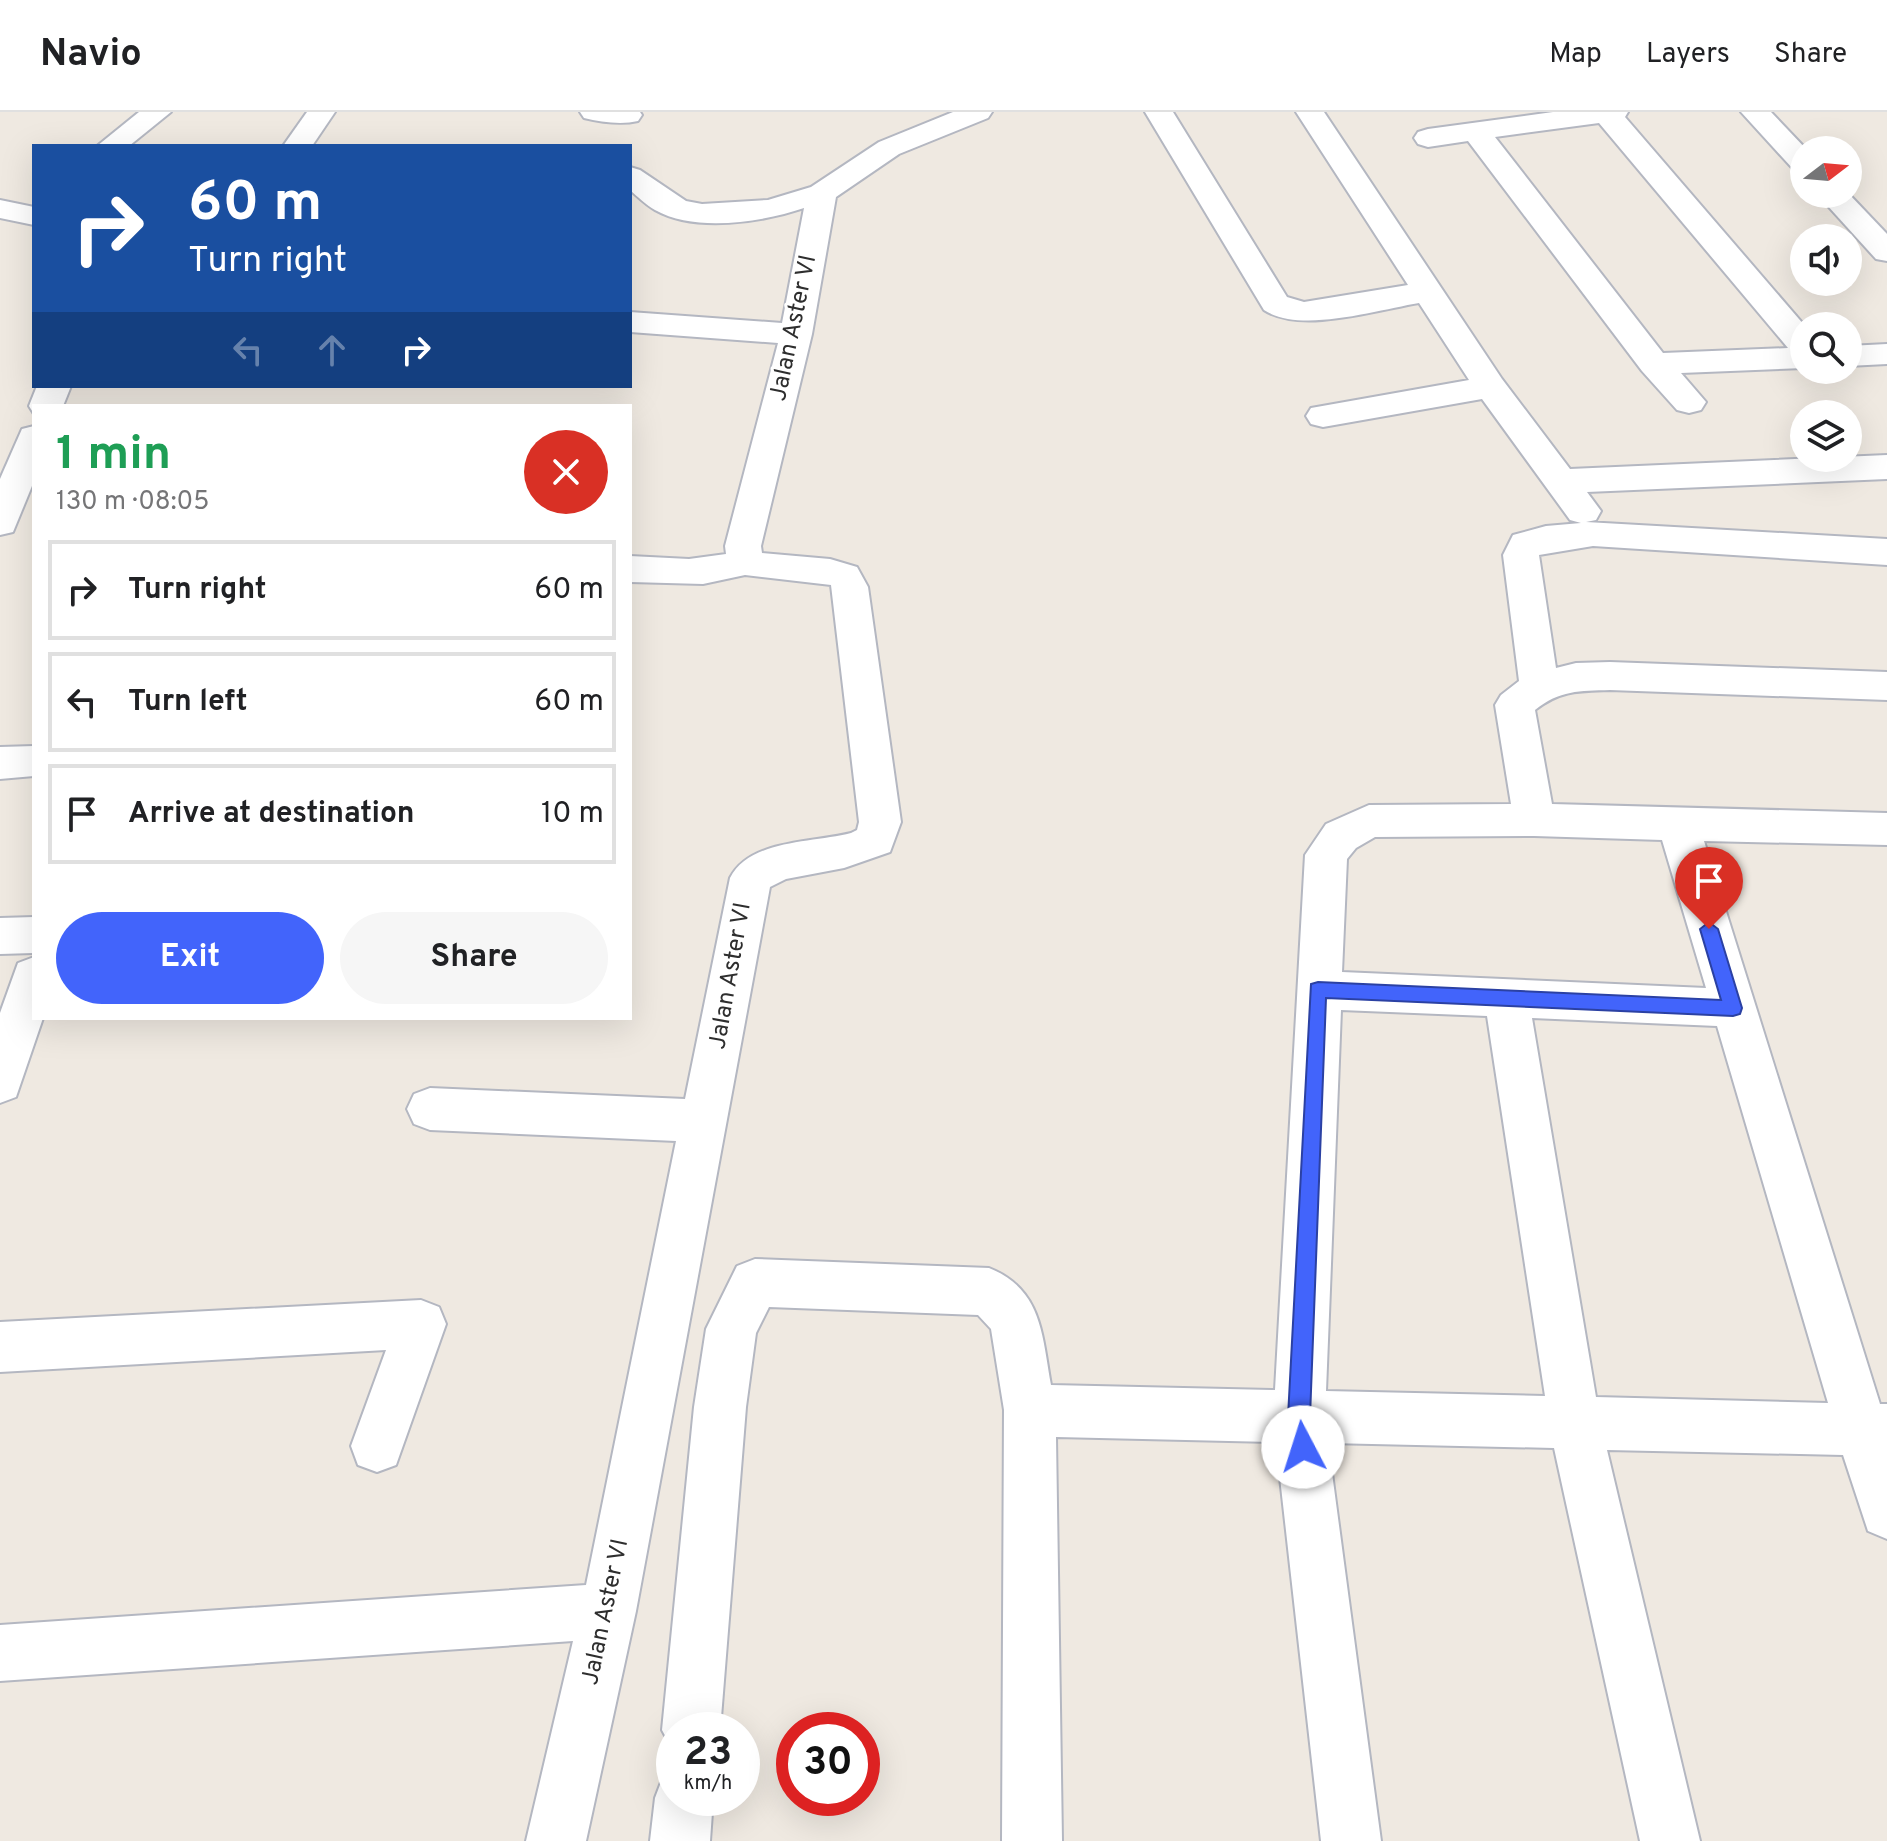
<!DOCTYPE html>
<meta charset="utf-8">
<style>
:root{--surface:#fff;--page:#f6f6f6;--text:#202124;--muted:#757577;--line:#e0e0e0;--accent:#4264fb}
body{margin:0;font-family:Overpass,sans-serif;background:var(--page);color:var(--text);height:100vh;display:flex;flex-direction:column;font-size:30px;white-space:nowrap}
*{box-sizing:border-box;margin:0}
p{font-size:26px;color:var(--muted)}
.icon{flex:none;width:44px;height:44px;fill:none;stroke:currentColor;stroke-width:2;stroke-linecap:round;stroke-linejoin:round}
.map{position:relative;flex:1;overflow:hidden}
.drawer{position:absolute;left:32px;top:292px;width:600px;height:616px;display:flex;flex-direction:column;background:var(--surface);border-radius:0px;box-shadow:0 8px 32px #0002}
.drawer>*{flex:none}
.hud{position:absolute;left:32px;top:32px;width:600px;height:244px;border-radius:0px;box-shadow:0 8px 32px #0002;background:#1a4fa0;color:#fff;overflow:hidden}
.needle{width:52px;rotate:74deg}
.tools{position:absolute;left:1790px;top:24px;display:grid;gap:16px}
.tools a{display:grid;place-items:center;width:72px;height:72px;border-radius:50%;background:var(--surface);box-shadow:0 8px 32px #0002;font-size:40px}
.speed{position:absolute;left:656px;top:1600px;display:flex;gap:16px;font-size:40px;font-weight:700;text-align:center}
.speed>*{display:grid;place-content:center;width:104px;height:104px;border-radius:50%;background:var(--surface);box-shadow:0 8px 32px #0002;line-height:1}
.speed small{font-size:20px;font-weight:400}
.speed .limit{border:12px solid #d22;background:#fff;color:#111}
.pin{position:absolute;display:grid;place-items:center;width:68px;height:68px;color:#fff;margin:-82px -34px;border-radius:50% 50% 50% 0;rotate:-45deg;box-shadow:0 0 8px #0007}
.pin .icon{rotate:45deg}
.me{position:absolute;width:88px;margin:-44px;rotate:355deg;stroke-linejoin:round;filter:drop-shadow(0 0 6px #0008)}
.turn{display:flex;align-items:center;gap:28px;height:168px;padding:0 24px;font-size:36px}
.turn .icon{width:104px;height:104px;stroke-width:2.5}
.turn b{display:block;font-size:56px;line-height:68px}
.lanes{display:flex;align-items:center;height:76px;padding:0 24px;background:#0003;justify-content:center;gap:40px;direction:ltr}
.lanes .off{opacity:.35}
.round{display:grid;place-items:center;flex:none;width:84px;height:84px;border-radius:42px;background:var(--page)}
.summary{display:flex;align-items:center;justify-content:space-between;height:136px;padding:0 24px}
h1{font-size:48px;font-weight:700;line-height:60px;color:#1e9e55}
.button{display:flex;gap:16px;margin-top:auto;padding:16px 24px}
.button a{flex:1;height:92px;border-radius:48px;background:var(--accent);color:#fff;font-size:32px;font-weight:700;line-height:92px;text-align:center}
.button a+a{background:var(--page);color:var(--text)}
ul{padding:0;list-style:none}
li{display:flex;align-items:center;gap:24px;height:100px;margin:0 16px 12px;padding:0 8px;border:4px solid var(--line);border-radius:0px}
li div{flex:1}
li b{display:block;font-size:30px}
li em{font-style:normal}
header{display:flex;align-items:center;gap:48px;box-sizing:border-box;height:112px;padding:0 40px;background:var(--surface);border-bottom:2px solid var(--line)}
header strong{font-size:38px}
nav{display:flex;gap:44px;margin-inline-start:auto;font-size:28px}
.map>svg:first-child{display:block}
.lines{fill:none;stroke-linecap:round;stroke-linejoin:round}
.street-casing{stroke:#b4b7c1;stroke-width:4}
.street{fill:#fff;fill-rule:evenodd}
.route{fill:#4264fb;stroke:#2b41a3;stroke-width:2}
.labels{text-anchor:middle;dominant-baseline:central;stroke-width:6;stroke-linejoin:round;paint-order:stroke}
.street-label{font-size:24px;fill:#2e2e2e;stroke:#fff}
</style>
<header>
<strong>Navio</strong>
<nav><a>Map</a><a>Layers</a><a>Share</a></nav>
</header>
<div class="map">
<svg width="1887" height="1729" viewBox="0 0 1887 1729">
<rect width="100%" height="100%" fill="#efe9e1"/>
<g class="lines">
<defs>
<g id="street">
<path d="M139 0H171L129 34H97Z"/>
<path d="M307 0H335L312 34H283Z"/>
<path d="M580 0H640L642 3 638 9C621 13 601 10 584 6Z"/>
<path d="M953 0H992L988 6 899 42 836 85 812 222 761 434 762 441 830 447 857 455 868 475 901 710 890 740 844 756 786 767 770 775 636 1499 586 1729H526L573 1529 0 1569V1513L586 1473 676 1029 430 1018 414 1012 407 997 414 982 430 976 685 987 730 766C750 727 813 731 851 721L857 718 859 710 831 473 745 463 703 472 630 470V444L689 447 726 442 725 434 778 231 630 220V200L782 211 804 96C762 110 696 121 655 98 646 93 638 85 630 78V55L640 58 686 89 702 92 768 88 811 75 879 30Z"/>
<path d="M1145 0H1173L1287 185 1304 190 1408 173 1296 0H1324L1502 267 1570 357 1887 343V367L1587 380 1601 399 1596 408 1586 410 1887 427V453L1593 434 1539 443 1556 556 1576 551 1610 550 1887 560V588L1610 578C1579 579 1560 578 1535 598L1552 692 1887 701V733L1704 729 1880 1292H1887V1427L1868 1419 1843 1343 1607 1338 1700 1729H1640L1554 1336 1328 1331 1381 1729H1321L1276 1330 1056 1325 1062 1729H1002L1004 1298 991 1217 978 1203 769 1195 756 1221 746 1295 720 1618H674V1640L662 1618 694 1295 706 1217 737 1154 755 1147 989 1156C1042 1177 1042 1223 1051 1273L1275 1278 1305 743 1326 712 1369 693 1511 692 1495 593 1501 583 1519 569 1503 443 1513 423 1546 414 1581 411 1570 408 1482 287 1323 315 1311 312 1306 304 1311 296 1469 268 1419 191C1377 198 1300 222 1264 198ZM1534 724 1662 728 1706 876 1342 860 1347 747 1356 736 1375 725ZM1341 898 1487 904 1545 1284 1326 1279ZM1532 906 1717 914 1828 1291 1596 1285Z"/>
<path d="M1553 0H1628L1625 5 1805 214 1804 256 1681 261 1706 290 1701 298 1689 301 1677 298 1642 259 1468 29 1428 35 1418 32 1414 26 1418 20 1428 17ZM1599 11 1788 236 1663 241 1495 25Z"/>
<path d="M1741 0H1771L1807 38H1804V61L1794 58Z"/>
<path d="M1848 81 1887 122V149L1876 147 1817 82Z"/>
<path d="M0 88 34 95V113L0 106Z"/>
<path d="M1887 232V252L1848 254V234Z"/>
<path d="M37 274H71L63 294H34V302L29 294Z"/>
<path d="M34 314V369L13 420 0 423V367L22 317Z"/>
<path d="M34 634V664L0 667V635Z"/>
<path d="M34 805V841L0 842V806Z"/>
<path d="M34 845V906H43L16 985 0 991V901L18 851Z"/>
<path d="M421 1188 439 1195 446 1212 396 1353 377 1360 358 1353 351 1334 386 1238 0 1260V1210Z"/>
<path d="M674 1661V1686H713L710 1729H650L655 1686 663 1665Z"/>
</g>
</defs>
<!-- street casing -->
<use href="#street" class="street-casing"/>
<!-- street -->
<use href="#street" class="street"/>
</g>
<!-- route -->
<path class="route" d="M1709 810 1718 817 1742 896 1740 902 1733 904 1326 886 1310 1305 1314 1335 1311 1343 1303 1346 1295 1343 1288 1305 1311 872 1318 870 1721 888 1700 817Z"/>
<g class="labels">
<!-- street labels -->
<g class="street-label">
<text transform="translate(794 216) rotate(-78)">Jalan Aster VI</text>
<text transform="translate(731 864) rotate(-80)">Jalan Aster VI</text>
<text transform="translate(606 1500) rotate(-78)">Jalan Aster VI</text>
</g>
</g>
</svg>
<div class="tools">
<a><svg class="needle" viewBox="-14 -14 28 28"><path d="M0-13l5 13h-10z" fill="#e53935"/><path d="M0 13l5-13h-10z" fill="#757577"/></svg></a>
<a><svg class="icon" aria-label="sound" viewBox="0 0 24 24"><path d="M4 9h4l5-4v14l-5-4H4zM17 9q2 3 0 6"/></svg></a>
<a><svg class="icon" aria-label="search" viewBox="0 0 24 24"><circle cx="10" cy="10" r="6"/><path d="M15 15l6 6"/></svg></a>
<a><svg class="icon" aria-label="layers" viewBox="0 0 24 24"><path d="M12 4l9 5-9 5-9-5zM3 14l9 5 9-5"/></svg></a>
</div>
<div class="speed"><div>23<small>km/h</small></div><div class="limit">30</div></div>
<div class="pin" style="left:1709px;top:817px;background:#d93025"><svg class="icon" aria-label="arrive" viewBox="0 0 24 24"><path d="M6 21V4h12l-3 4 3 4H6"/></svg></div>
<svg class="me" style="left:1303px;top:1335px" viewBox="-20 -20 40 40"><circle r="19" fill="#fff"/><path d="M0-13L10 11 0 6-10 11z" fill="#4264fb"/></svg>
<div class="hud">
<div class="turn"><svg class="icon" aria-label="right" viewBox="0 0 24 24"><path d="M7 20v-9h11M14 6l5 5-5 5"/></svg><div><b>60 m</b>Turn right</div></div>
<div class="lanes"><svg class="icon off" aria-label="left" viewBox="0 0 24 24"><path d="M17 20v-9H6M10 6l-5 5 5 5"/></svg><svg class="icon off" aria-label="ahead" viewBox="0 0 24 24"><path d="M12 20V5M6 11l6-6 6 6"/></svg><svg class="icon" aria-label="right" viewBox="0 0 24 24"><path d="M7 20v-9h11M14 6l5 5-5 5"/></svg></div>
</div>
<section class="drawer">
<div class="summary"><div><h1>1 min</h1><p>130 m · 08:05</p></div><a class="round" style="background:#d93025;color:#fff"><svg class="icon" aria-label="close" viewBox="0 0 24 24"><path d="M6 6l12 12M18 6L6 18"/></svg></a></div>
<ul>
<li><svg class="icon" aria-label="right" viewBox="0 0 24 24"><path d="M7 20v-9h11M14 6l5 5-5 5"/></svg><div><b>Turn right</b></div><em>60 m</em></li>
<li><svg class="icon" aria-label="left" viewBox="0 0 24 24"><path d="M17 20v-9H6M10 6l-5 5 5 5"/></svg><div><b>Turn left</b></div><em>60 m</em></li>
<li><svg class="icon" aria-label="arrive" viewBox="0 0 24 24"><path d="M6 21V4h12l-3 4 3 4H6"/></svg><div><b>Arrive at destination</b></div><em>10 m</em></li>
</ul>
<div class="button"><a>Exit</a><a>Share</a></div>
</section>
</div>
